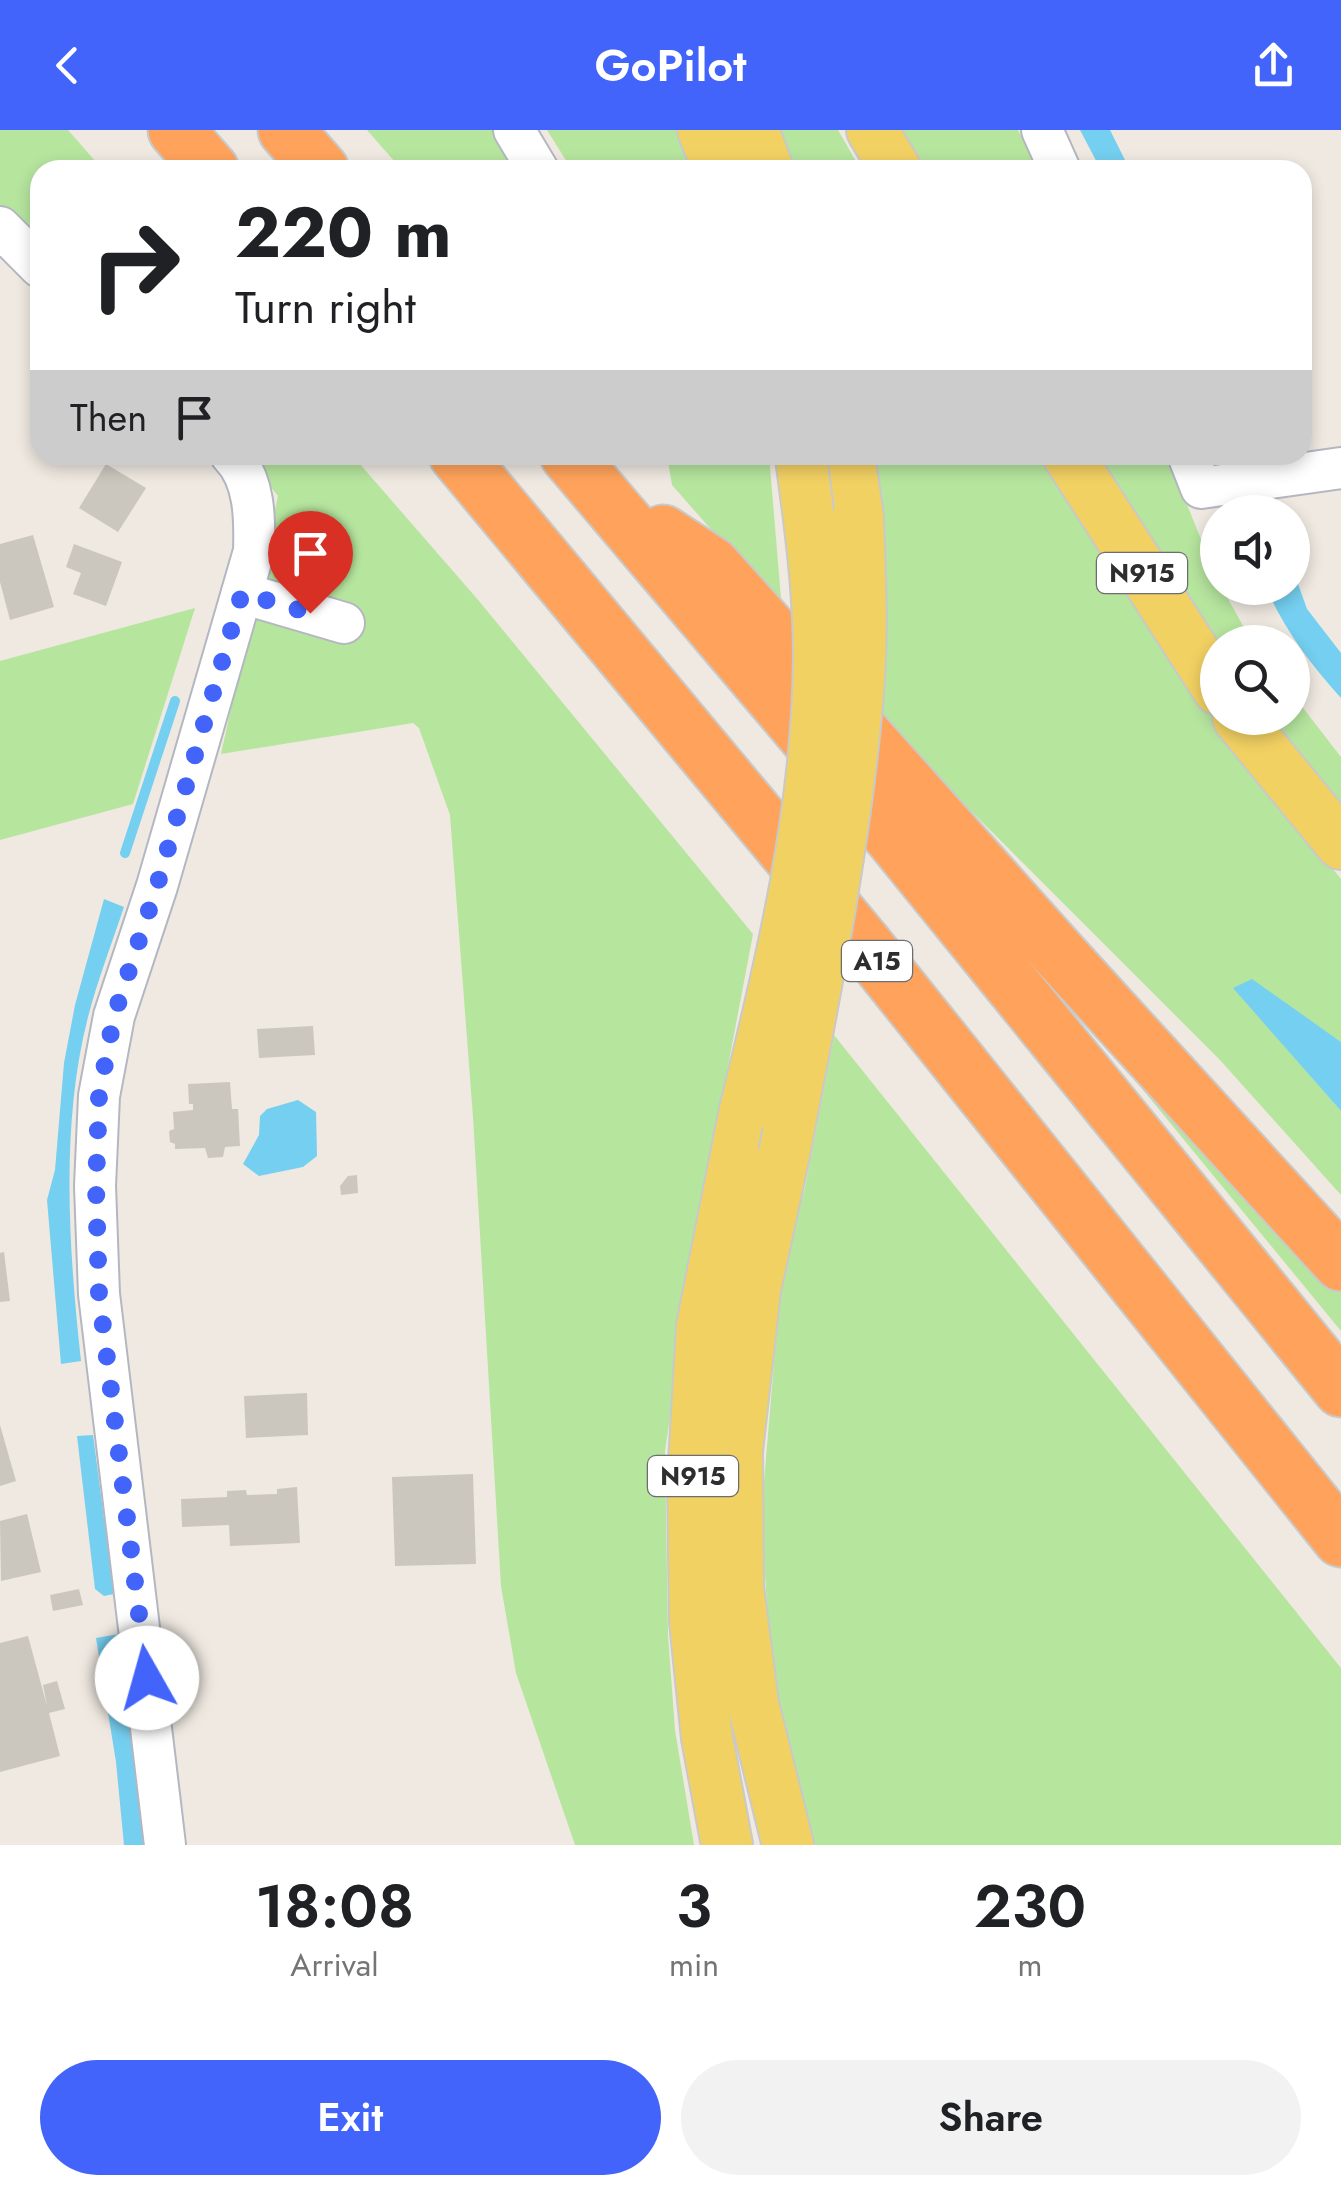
<!DOCTYPE html>
<style>
:root{--surface:#fff;--page:#f2f2f2;--text:#202124;--muted:#757577;--accent:#4264fb}
body{margin:0;font-family:Jost,sans-serif;background:var(--page);color:var(--text);height:100vh;display:flex;flex-direction:column;font-size:38px;white-space:nowrap}
*{box-sizing:border-box;margin:0}
p{font-size:32px;color:var(--muted)}
.icon{flex:none;width:55px;height:55px;fill:none;stroke:currentColor;stroke-width:2;stroke-linecap:round;stroke-linejoin:round}
.map{position:relative;height:1715px;overflow:hidden}
.drawer{display:flex;flex-direction:column;background:var(--surface);flex:1}
.drawer>*{flex:none}
.banner{position:absolute;left:30px;top:30px;width:1282px;height:305px;border-radius:30px;box-shadow:0 5px 15px #0003;background:#fff;color:var(--text);overflow:hidden}
.tools{position:absolute;left:1200px;top:365px;display:grid;gap:20px}
.tools a{display:grid;place-items:center;width:110px;height:110px;border-radius:50%;background:var(--surface);box-shadow:0 5px 15px #0003;font-size:50px}
.pin{position:absolute;display:grid;place-items:center;width:85px;height:85px;color:#fff;margin:-102px -42px;border-radius:50% 50% 50% 0;rotate:-45deg;box-shadow:0 0 10px #0007}
.pin .icon{rotate:45deg}
.me{position:absolute;width:110px;margin:-55px;rotate:353deg;stroke-linejoin:round;filter:drop-shadow(0 0 8px #0008)}
.turn{display:flex;align-items:center;gap:35px;height:210px;padding:0 40px;font-size:45px}
.turn .icon{width:130px;height:130px;stroke-width:2.5}
.turn b{display:block;font-size:70px;line-height:85px}
.then{display:flex;align-items:center;height:95px;padding:0 40px;background:#0003;gap:20px;font-size:38px}
.eta{display:flex;justify-content:space-evenly;align-items:center;height:170px;text-align:center}
.eta b{font-size:60px;font-weight:600;line-height:70px}
.action{display:flex;gap:20px;margin-top:auto;padding:20px 40px}
.action a{flex:1;height:115px;border-radius:60px;background:var(--accent);color:#fff;font-size:40px;font-weight:600;line-height:115px;text-align:center}
.action a+a{background:var(--page);color:var(--text)}
header{display:flex;justify-content:space-between;align-items:center;height:130px;padding:0 40px;background:var(--accent);color:#fff;font-size:45px;font-weight:600}
.map>svg:first-child{display:block}
.green{fill:#b6e59e}
.water{fill:#75cff0}
.lines{fill:none;stroke-linecap:round;stroke-linejoin:round}
.stream{stroke:#75cff0;stroke-width:10}
.building{fill:#cbc7bf}
.minor-casing{stroke:#b4b7c1;stroke-width:44}
.major-casing{stroke:#c9c9c9;stroke-width:54}
.highway-casing{stroke:#c9c9c9;stroke-width:59}
.minor{stroke:#fff;stroke-width:40}
.major{stroke:#f2d163;stroke-width:50}
.highway{stroke:#ffa35c;stroke-width:55}
.major-bridge-casing{stroke:#c9c9c9;stroke-width:54;stroke-linecap:butt}
.major-bridge{stroke:#f2d163;stroke-width:50}
.route{stroke:#4264fb;stroke-width:18;stroke-dasharray:0 32.4}
.labels{text-anchor:middle;dominant-baseline:central;stroke-width:10;stroke-linejoin:round;paint-order:stroke}
.shield{fill:#fff;stroke:#6d6d6d;stroke-width:2.5}
.shield-label{font-size:25px;font-weight:bold;fill:#2e2e2e}
</style>
<header><svg class="icon" aria-label="back" viewBox="0 0 24 24"><path d="M15 5l-7 7 7 7"/></svg>GoPilot<svg class="icon" aria-label="share" viewBox="0 0 24 24"><path d="M12 15V3M7 8l5-5 5 5M5 13v7h14v-7"/></svg></header>
<div class="map">
<svg width="1341" height="1715" viewBox="0 0 1341 1715">
<rect width="100%" height="100%" fill="#efe9e1"/>
<!-- green -->
<g class="green">
<path d="M0 0H68L103 40H40V116L0 76Z"/>
<path d="M367 0H496L524 40H402Z"/>
<path d="M547 0H687L703 40H572Z"/>
<path d="M770 0H838L861 40H784Z"/>
<path d="M889 0H1018L1037 40H914Z"/>
<path d="M245 325H352L479 471 753 804 700 1084 665 1321 668 1505 675 1600 694 1715H575L516 1543 501 1456 473 987 450 685 419 598 413 593 221 624 278 366Z"/>
<path d="M667 325H769L782 480 672 355Z"/>
<path d="M866 325H1039L1148 491 1292 689 1341 749V912L1306 888 1234 858 1341 981V1065L1220 930 875 585Z"/>
<path d="M1087 325H1167L1217 449 1218 458H1222L1252 512H1218Z"/>
<path d="M195 478 133 674 0 710V531Z"/>
<path d="M1293 565 1341 627V682L1267 588H1292Z"/>
<path d="M974 754 1341 1159V1201Z"/>
<path d="M834 905 1341 1538V1715H810L771 1533 761 1387 782 1138 805 1057Z"/>
</g>
<!-- water -->
<g class="water">
<path d="M1080 0H1110L1130 40H1101Z"/>
<path d="M1240 325H1266L1280 382H1254Z"/>
<path d="M1293 440 1307 479 1341 523V568C1310 534 1285 500 1266 458H1292Z"/>
<path d="M104 769 124 777C112 813 98 849 88 887 60 995 69 1121 81 1231L61 1234 47 1070 55 1040 64 933 75 875Z"/>
<path d="M1252 849 1341 912V981L1233 858Z"/>
<path d="M298 970 316 982 317 1026 303 1037 259 1046 243 1034 259 1005 260 986 267 979Z"/>
<path d="M93 1305 114 1464 104 1466 95 1459 77 1306Z"/>
<path d="M119 1504 144 1715H124L116 1632 96 1508Z"/>
</g>
<g class="lines">
<!-- stream -->
<path class="stream" d="M125 723 175 571"/>
</g>
<!-- building -->
<g class="building">
<path d="M106 334 146 358 118 402 79 378Z"/>
<path d="M33 405 54 477 10 490 0 452V414Z"/>
<path d="M74 414 122 432 106 476 73 464 81 443 66 437Z"/>
<path d="M313 896 315 925 259 928 257 899Z"/>
<path d="M230 952 232 979H238L240 1016 225 1017 223 1027 208 1028 205 1018 175 1019V1014L170 1012 169 1001 174 999 173 982 193 980V974H189L188 954Z"/>
<path d="M357 1045 358 1063 341 1065 340 1056 348 1046Z"/>
<path d="M4 1122 10 1171 0 1172V1123Z"/>
<path d="M307 1263 308 1305 246 1308 244 1266Z"/>
<path d="M0 1295 16 1351 0 1356Z"/>
<path d="M473 1344 476 1434 395 1436 392 1347Z"/>
<path d="M297 1357 300 1413 230 1416 229 1395 182 1397 181 1369 227 1367V1361L246 1360 247 1365 277 1364V1359Z"/>
<path d="M27 1384 41 1442 1 1451 0 1391Z"/>
<path d="M79 1459 83 1475 53 1481 50 1465Z"/>
<path d="M28 1506 47 1576 43 1555 57 1551 65 1579 49 1583 60 1626 0 1642V1513Z"/>
</g>
<g class="lines">
<defs>
<g id="minor">
<path d="M514 0 538 40"/>
<path d="M1042 0 1060 40"/>
<path d="M0 97 40 137"/>
<path d="M1188 325 1201 358 1341 338"/>
<path d="M242 463 344 493"/>
<path d="M165 1715 99 1164 95 1056 99 966 114 886 157 756 254 421C255 389 255 349 231 325"/>
</g>
<g id="major">
<path d="M703 0 719 40"/>
<path d="M753 0 768 40"/>
<path d="M872 0 896 40"/>
<path d="M849 325 858 387"/>
<path d="M1068 325 1218 559"/>
<path d="M1238 588 1341 714"/>
<path d="M784 1024 755 1160 737 1321 738 1457 753 1574 788 1715"/>
<path d="M727 1715 707 1608 695 1492 693 1350 702 1196 745 980"/>
</g>
<g id="highway">
<path d="M176 0 211 40"/>
<path d="M286 0 321 40"/>
<path d="M457 325 864 814 1341 1409"/>
<path d="M568 325 894 709 1341 1259"/>
<path d="M663 403 712 435 1060 825 1341 1133"/>
</g>
</defs>
<!-- minor casing -->
<use href="#minor" class="minor-casing"/>
<!-- major casing -->
<use href="#major" class="major-casing"/>
<!-- highway casing -->
<use href="#highway" class="highway-casing"/>
<!-- minor -->
<use href="#minor" class="minor"/>
<!-- major -->
<use href="#major" class="major"/>
<!-- highway -->
<use href="#highway" class="highway"/>
<defs>
<g id="major-bridge">
<path d="M745 980C782 831 818 680 819 526 819 460 810 394 801 328"/>
<path d="M784 1024C813 871 845 719 858 563 863 504 860 445 858 387"/>
</g>
</defs>
<!-- major-bridge casing -->
<use href="#major-bridge" class="major-bridge-casing"/>
<!-- major-bridge -->
<use href="#major-bridge" class="major-bridge"/>
</g>
<g class="lines">
<!-- route -->
<path class="route" d="M147 1548 99 1164 96 1056 99 966 114 886 157 756 242 463 310 483"/>
</g>
<g class="labels">
<!-- shield labels -->
<g class="shield">
<rect x="1097" y="423" width="90" height="40" rx="8"/>
<rect x="842" y="811" width="70" height="40" rx="8"/>
<rect x="648" y="1326" width="90" height="40" rx="8"/>
</g>
<g class="shield-label">
<text x="1142" y="443">N915</text>
<text x="877" y="831">A15</text>
<text x="693" y="1346">N915</text>
</g>
</g>
</svg>
<div class="tools">
<a><svg class="icon" aria-label="sound" viewBox="0 0 24 24"><path d="M4 9h4l5-4v14l-5-4H4zM17 9q2 3 0 6"/></svg></a>
<a><svg class="icon" aria-label="search" viewBox="0 0 24 24"><circle cx="10" cy="10" r="6"/><path d="M15 15l6 6"/></svg></a>
</div>
<div class="pin" style="left:310px;top:483px;background:#d93025"><svg class="icon" aria-label="arrive" viewBox="0 0 24 24"><path d="M6 21V4h12l-3 4 3 4H6"/></svg></div>
<svg class="me" style="left:147px;top:1548px" viewBox="-20 -20 40 40"><circle r="19" fill="#fff"/><path d="M0-13L10 11 0 6-10 11z" fill="#4264fb"/></svg>
<div class="banner">
<div class="turn"><svg class="icon" aria-label="right" viewBox="0 0 24 24"><path d="M7 20v-9h11M14 6l5 5-5 5"/></svg><div><b>220 m</b>Turn right</div></div>
<div class="then">Then<svg class="icon" aria-label="arrive" viewBox="0 0 24 24"><path d="M6 21V4h12l-3 4 3 4H6"/></svg></div>
</div>
</div>
<section class="drawer">
<div class="eta">
<div><b>18:08</b><p>Arrival</p></div>
<div><b>3</b><p>min</p></div>
<div><b>230</b><p>m</p></div>
</div>
<div class="action"><a>Exit</a><a>Share</a></div>
</section>
